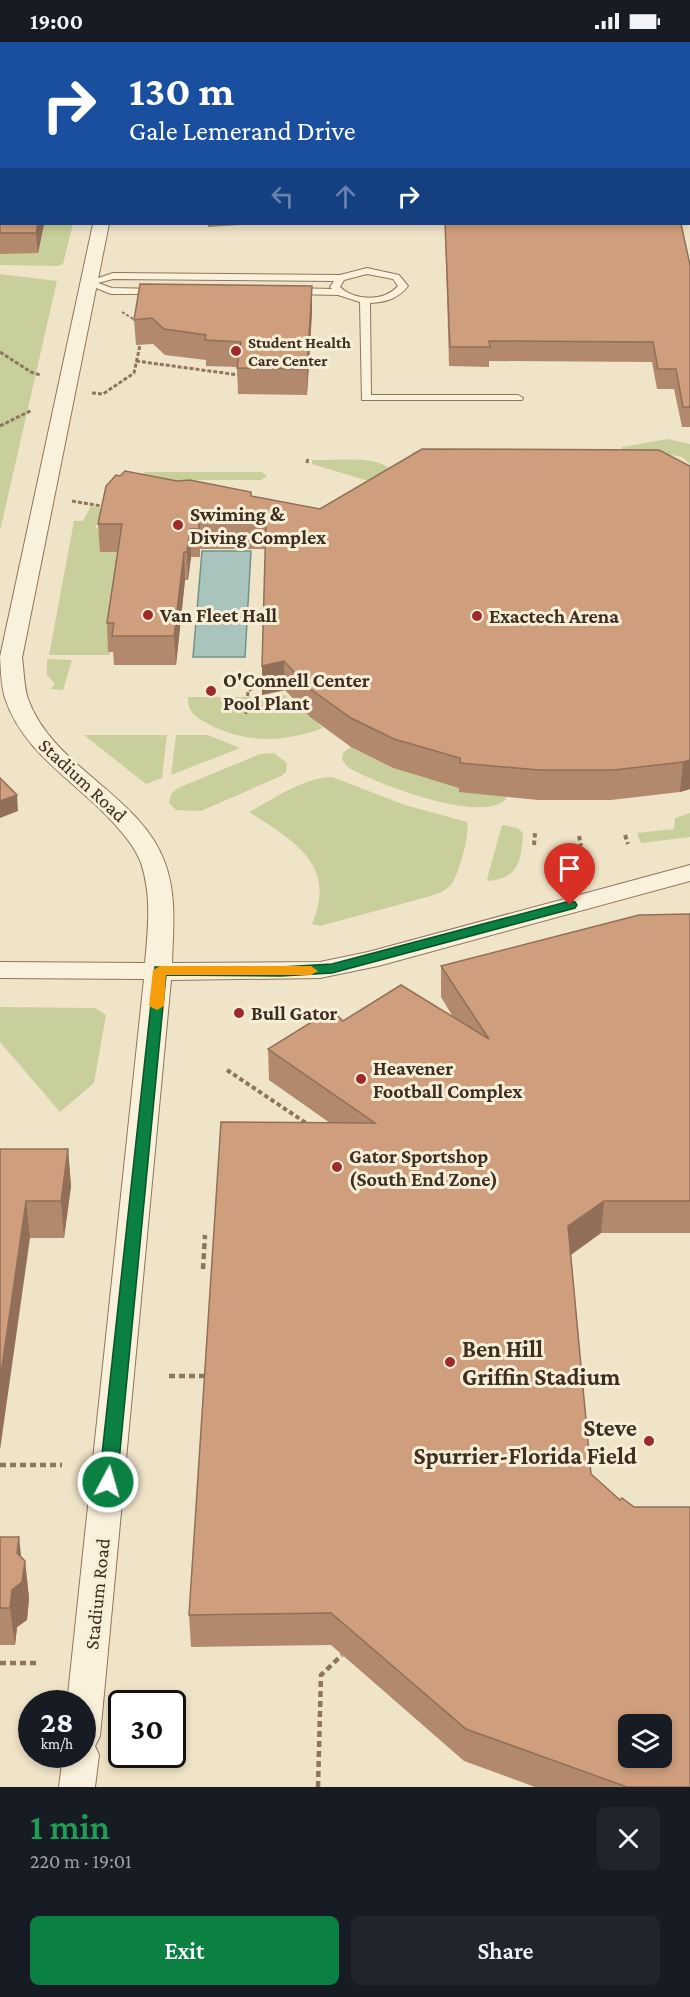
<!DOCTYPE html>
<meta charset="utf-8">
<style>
:root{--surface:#171b24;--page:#20242c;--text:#f1f3f6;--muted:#9ea1a6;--accent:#0b8043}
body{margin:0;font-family:"Crimson Pro",serif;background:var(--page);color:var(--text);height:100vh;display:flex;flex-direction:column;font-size:22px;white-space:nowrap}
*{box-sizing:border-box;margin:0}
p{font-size:20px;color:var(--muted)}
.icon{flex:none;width:33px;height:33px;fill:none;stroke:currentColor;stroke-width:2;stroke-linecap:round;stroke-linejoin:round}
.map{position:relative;height:1745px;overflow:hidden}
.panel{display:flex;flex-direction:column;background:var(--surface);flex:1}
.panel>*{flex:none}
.hud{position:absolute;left:0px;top:0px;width:690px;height:183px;box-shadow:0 3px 9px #0003;background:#1a4fa0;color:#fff;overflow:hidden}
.fabs{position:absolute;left:618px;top:1672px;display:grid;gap:12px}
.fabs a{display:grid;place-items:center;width:54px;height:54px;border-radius:9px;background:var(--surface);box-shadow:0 3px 9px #0003;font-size:30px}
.speed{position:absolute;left:18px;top:1648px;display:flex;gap:12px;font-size:30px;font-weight:700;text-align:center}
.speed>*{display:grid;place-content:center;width:78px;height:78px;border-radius:50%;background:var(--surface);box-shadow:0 3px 9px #0003;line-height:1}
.speed small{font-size:15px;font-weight:400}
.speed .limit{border:3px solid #111;border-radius:9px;background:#fff;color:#111}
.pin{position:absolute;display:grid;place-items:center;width:51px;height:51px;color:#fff;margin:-62px -26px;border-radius:50% 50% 50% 0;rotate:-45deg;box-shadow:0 0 6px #0007}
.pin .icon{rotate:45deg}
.me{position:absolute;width:66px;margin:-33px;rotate:6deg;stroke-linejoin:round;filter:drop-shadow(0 0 4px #0008)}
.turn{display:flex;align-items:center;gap:21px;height:126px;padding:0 30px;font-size:27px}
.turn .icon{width:78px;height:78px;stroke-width:2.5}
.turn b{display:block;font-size:42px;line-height:51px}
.lanes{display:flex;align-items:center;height:57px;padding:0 30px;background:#0003;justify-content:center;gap:30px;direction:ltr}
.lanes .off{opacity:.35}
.round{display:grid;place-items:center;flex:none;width:63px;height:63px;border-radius:9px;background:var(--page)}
.headline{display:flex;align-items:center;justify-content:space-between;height:102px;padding:0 30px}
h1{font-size:36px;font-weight:600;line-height:45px;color:#1e9e55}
.primary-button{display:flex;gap:12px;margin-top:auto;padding:12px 30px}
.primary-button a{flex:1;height:69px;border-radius:9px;background:var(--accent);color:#fff;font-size:24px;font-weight:600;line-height:69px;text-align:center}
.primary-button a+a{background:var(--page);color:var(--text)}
.status{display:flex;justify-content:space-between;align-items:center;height:42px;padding:0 30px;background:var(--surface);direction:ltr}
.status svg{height:16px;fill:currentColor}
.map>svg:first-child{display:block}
.green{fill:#c9cf9b}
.water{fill:#a9c4bc;stroke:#6f938a;stroke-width:1.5}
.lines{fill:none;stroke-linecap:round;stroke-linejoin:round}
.service-casing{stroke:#8d765c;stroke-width:2}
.minor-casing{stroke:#8d765c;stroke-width:2}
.path-far3{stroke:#8d765c;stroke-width:2;stroke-dasharray:3 2;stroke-linecap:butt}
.path-far2{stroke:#8d765c;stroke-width:3;stroke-dasharray:4 2;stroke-linecap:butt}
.path-far1{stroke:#8d765c;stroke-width:4;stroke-dasharray:4.5 3;stroke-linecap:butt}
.path{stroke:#8d765c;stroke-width:4.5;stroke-dasharray:6 4;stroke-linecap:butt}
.service{fill:#faf1dc;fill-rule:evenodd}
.minor{fill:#faf1dc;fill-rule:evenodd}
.wall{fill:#b2896c}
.shaded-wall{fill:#916f58}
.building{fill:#cf9f7d;stroke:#916f58;stroke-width:1.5;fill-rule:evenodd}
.route{fill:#0b8043;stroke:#07532c;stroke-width:1.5}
.slow{fill:#f59e0b}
.poi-dot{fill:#9e2a2b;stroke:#f7eed8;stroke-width:2}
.labels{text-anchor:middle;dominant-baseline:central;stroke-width:6;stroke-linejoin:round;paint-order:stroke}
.far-poi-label{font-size:16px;font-weight:bold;fill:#3d2e20;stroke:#f7eed8;text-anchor:start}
.poi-label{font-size:20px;font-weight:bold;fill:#3d2e20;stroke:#f7eed8;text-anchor:start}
.street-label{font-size:20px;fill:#3d2e20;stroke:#f7eed8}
.near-poi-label{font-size:24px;font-weight:bold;fill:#3d2e20;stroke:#f7eed8;text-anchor:start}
</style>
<div class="status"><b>19:00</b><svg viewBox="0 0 49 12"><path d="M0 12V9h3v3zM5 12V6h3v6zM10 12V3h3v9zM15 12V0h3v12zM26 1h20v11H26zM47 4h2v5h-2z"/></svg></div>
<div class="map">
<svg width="690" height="1745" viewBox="0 0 690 1745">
<rect width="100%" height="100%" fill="#f0e4c8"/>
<!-- green -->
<g class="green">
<path d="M0 19 2 182H73L63 222 58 224 0 223Z"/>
<path d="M0 232 57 239 0 489Z"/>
<path d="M668 397 690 402V422L682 415 666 412 412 413 413 410 421 408H622V405Z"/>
<path d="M312 418C330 419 378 413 389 427L376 438H365L312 422Z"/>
<path d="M146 430H262L267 434 261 438H145L141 432Z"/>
<path d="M91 464 105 467 95 486 105 488 160 510 109 613H49L74 479H83Z"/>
<path d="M47 617 72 618 63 648 50 647 55 642 47 633Z"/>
<path d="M285 653 291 660H296L323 686C283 701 243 702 205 680 195 675 187 668 188 655H265Z"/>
<path d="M84 693H167L162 736 146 742Z"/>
<path d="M176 693H208L240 706 171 733Z"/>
<path d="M351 705 393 726 425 736 506 755V757C481 783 376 741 349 726L342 718 343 711Z"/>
<path d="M274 711 287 721 286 730 281 734 201 769 176 768 169 761 171 752 178 746 260 712Z"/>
<path d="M332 735 405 763 467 780C471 790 458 834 451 843 446 849 438 851 431 854L320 884 312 882C338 823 293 798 249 770 274 757 302 736 332 735Z"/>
<path d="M690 771V795L641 801 637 791 674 787 675 776Z"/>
<path d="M502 783 517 786 522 790C524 797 522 803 521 810 518 829 509 837 489 839L487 837Z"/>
<path d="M0 965 95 966 106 973 94 1041 60 1070 0 1000Z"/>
</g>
<!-- water -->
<path class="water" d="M202 509H251L245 615H193Z"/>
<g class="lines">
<defs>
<path id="service" d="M367 226 399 233 408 244C398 257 386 260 370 261L371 353H518L523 356 522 358H362L360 260 338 253 293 252 288 249 293 246 332 247 330 245 334 239 113 237 98 241 112 246 160 247 162 249 157 252H111L84 241 113 231 340 233ZM367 232 393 237 398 244C384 260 355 259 340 245L344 238Z"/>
<g id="minor">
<path d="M153 0H167L152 2Z"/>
<rect x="0" y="10" width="2" height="8"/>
<path d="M93 182H109L22 616C24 629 24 645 28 657 53 726 141 753 165 821 177 854 173 887 172 921L320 920 368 910 690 823V839L378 924 320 936 171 938 100 1694 95 1704 99 1713 95 1745H59L63 1713H82V1662H67L144 937 0 936V920L145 921C148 887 152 854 141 821 135 804 121 789 109 776 73 738 22 709 5 656 1 644 1 628 0 615Z"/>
</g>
</defs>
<!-- service casing -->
<use href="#service" class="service-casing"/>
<!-- minor casing -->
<use href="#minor" class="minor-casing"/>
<!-- path-far3 -->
<path class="path-far3" d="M122 270 138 280"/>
<!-- path-far2 -->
<g class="path-far2">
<path d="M0 310 31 330 40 333"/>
<path d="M136 319 239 333"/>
<path d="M92 351 103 352 134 331 140 303"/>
<path d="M0 384 32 368"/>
<path d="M307 421 308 416"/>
<path d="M72 459 107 465"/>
<path d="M246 672 248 649 255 645V638"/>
</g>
<!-- path-far1 -->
<g class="path-far1">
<path d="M625 793 628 802"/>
<path d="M579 794 581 804"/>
<path d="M534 803 535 791"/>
<path d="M227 1028 309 1083"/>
</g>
<!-- path -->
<g class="path">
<path d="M203 1227 205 1193"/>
<path d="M169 1334H209"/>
<path d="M0 1423H62"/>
<path d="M0 1621H40"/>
<path d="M318 1745 321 1633 342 1613"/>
</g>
<!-- service -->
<use href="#service" class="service"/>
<!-- minor -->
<use href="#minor" class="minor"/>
</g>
<!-- wall -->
<g class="wall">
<path d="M0 56 2 182H44L38 211 0 212Z"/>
<path d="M208 182H258L208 185Z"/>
<path d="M445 182H681L690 223V385H682L674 347H657L652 320 489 319V325L449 324Z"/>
<path d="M140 242 312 270 307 353 238 352 237 325 206 324V318L165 313 153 302 136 303 134 278Z"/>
<path d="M690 424V747L680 750 611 758H538L459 750V746L393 726 351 705 310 675 285 648 262 653V624L265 507H200V515H191L188 538H185L176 623H114L113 610H108L107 581 117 510H100L98 482 120 434 177 439 251 450V454L320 467Z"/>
<path d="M690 872V1191H601L571 1213 591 1432 690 1745H535L464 1719 331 1603 191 1605 189 1573 330 1081 269 1038 268 1007 343 979 453 975 441 955V924Z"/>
<path d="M0 1107H68L71 1144 64 1196H30Z"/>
<path d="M0 1495 25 1519 29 1556 27 1578 17 1585 15 1603H0Z"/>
</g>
<!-- shaded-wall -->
<g class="shaded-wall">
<path d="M2 137V163L0 169V143Z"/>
<path d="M38 182H44L38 211 36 191Z"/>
<path d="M312 244V270L307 353V327Z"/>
<path d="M190 487 191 515 188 538 187 510Z"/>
<path d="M184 510 185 538 176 623 174 594Z"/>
<path d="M284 619 285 648 262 653V624Z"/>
<path d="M690 718V747L680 750 683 720Z"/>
<path d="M17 753 18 769 0 776V759Z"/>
<path d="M68 1107 71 1144 64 1196 61 1159Z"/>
<path d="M26 1159 30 1196 0 1408V1338Z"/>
<path d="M604 1159 601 1191 566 1216 568 1184Z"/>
<path d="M19 1495 23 1531 25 1519 29 1556 27 1578 17 1585 15 1603 10 1566Z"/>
</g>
<!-- building -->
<g class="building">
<path d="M0 56H2V137L0 143Z"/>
<path d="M0 151H2V182H38L36 191H0Z"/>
<path d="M445 182H681L690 223V365H683L676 327H658L653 300 489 299 490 305H450Z"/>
<path d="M140 242 312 244 307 327 237 326 241 300 205 298 206 293 164 287 152 276 134 278Z"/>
<path d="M422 407 659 408 690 424V718L683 720 614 728H539L460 721V716L394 697 351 676 309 646 284 619 262 624 266 479H199V487H190L187 510H184L174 594H112L114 581H107L122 482H98L106 444 116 433 120 434 125 429 177 439 190 438 251 450V454L320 467Z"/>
<path d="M0 736 17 753 0 759Z"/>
<path d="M690 872V1159H604L568 1184 591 1432 620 1458 622 1456 634 1465H690V1745H627L466 1687 331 1571 189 1573 221 1080 375 1081 268 1007 331 968 343 979 401 943 489 997 441 924 639 873ZM628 1683H662V1716H628Z"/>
<path d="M0 1107H68L61 1159H26L0 1338Z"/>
<path d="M0 1495H19L17 1511 25 1519 22 1540 12 1548 10 1566H0Z"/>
</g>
<!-- route -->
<path class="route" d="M570 859 575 860 577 863 575 866 332 931 281 934 166 933 117 1440 114 1445 108 1447 102 1445 99 1440 155 925H281L332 922Z"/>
<!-- slow -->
<path class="slow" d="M160 924H311L318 929 311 933H166L164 964 157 968 149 964 153 928Z"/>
<!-- markers -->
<g class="poi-dot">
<circle cx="236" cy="309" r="6"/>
<circle cx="178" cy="483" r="6"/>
<circle cx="148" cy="573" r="6"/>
<circle cx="477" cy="574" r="6"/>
<circle cx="211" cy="649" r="6"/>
<circle cx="239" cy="971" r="6"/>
<circle cx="361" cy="1037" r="6"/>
<circle cx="337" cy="1125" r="6"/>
<circle cx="450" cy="1320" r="6"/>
<circle cx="649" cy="1399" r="6"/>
</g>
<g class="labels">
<!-- far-poi labels -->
<g class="far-poi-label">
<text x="248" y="300">Student Health<tspan x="248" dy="18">Care Center</tspan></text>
</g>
<!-- poi labels -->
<g class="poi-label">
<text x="190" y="472">Swiming &amp;<tspan x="190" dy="23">Diving Complex</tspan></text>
<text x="160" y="573">Van Fleet Hall</text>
<text x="489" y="574">Exactech Arena</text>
<text x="223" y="638">O'Connell Center<tspan x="223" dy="23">Pool Plant</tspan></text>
<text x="251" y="971">Bull Gator</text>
<text x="373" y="1026">Heavener<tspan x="373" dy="23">Football Complex</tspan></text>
<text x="349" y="1114">Gator Sportshop<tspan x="349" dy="23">(South End Zone)</tspan></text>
</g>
<!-- street labels -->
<g class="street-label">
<text transform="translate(83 738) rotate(43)">Stadium Road</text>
<text transform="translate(97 1552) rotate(-84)">Stadium Road</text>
</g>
<!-- near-poi labels -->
<g class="near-poi-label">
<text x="462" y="1306">Ben Hill<tspan x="462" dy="28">Griffin Stadium</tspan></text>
<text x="637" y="1385" text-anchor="end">Steve<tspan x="637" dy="28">Spurrier-Florida Field</tspan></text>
</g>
</g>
</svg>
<div class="fabs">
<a><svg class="icon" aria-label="layers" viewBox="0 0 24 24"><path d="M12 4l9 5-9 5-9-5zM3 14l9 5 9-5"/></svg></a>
</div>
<div class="speed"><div>28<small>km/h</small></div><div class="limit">30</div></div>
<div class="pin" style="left:570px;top:863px;background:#d93025"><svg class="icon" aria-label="arrive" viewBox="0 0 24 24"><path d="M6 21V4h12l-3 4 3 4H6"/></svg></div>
<svg class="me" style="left:108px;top:1440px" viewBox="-20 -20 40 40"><circle r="17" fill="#0b8043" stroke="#fff" stroke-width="3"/><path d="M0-11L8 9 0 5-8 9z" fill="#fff"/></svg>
<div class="hud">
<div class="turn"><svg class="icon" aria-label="right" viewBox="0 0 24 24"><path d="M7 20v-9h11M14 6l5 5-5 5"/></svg><div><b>130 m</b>Gale Lemerand Drive</div></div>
<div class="lanes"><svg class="icon off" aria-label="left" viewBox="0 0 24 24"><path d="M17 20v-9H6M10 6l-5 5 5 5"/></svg><svg class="icon off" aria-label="ahead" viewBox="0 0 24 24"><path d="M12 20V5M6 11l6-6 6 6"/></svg><svg class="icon" aria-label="right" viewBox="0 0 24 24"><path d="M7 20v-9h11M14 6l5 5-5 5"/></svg></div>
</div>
</div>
<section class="panel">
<div class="headline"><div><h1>1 min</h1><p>220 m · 19:01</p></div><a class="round"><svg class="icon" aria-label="close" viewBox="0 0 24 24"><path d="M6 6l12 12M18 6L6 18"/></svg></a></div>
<div class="primary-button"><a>Exit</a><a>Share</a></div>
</section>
